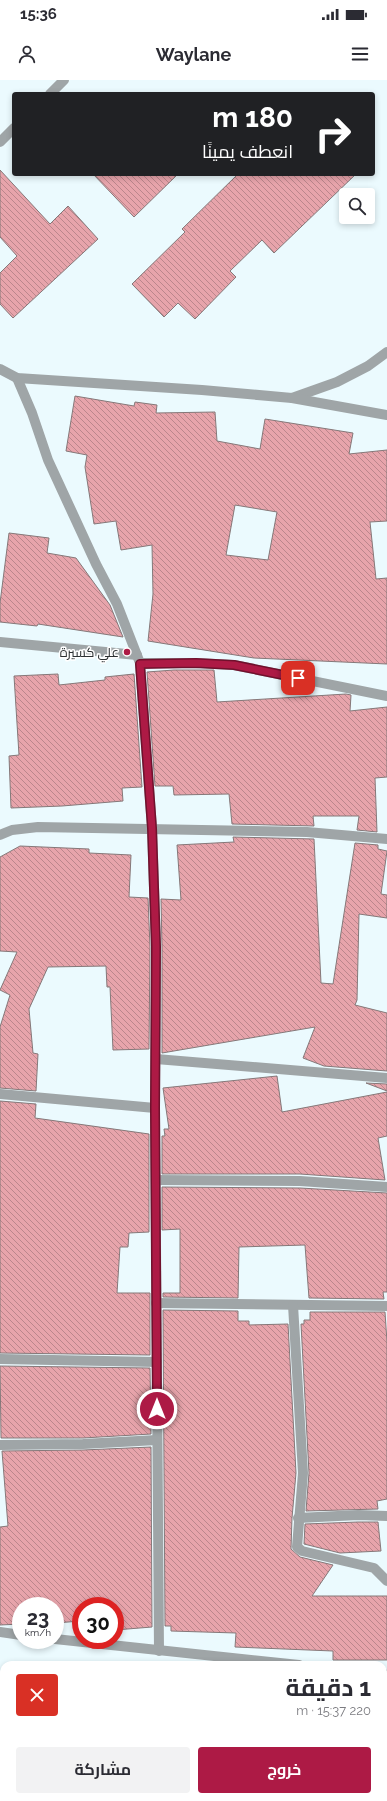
<!DOCTYPE html>
<html lang="ar">
<meta charset="utf-8">
<style>
:root{--surface:#fff;--page:#f2f2f3;--text:#2b2b33;--muted:#7c7c81;--accent:#ad1a45}
body{margin:0;font-family:Raleway,Cairo,sans-serif;background:var(--page);color:var(--text);direction:rtl;height:100vh;display:flex;flex-direction:column;font-size:15px;white-space:nowrap}
*{box-sizing:border-box;margin:0}
p{font-size:13px;color:var(--muted)}
.icon{flex:none;width:22px;height:22px;fill:none;stroke:currentColor;stroke-width:2;stroke-linecap:round;stroke-linejoin:round}
.map{position:relative;flex:1;overflow:hidden;direction:ltr}
.side{position:absolute;left:0px;top:1581px;width:387px;height:140px;display:flex;flex-direction:column;background:var(--surface);border-radius:12px 12px 0 0;box-shadow:0 2px 6px #0003;direction:rtl}
.side>*{flex:none}
.top-card{position:absolute;left:12px;top:12px;width:363px;height:84px;border-radius:4px;box-shadow:0 2px 6px #0003;direction:rtl;background:#202124;color:#fff;overflow:hidden}
.fabs{position:absolute;left:339px;top:108px;display:grid;gap:8px}
.fabs a{display:grid;place-items:center;width:36px;height:36px;border-radius:4px;background:var(--surface);box-shadow:0 2px 6px #0003;font-size:20px}
.speed{position:absolute;left:12px;top:1517px;display:flex;gap:8px;font-size:20px;font-weight:700;text-align:center}
.speed>*{display:grid;place-content:center;width:52px;height:52px;border-radius:50%;background:var(--surface);box-shadow:0 2px 6px #0003;line-height:1}
.speed small{font-size:10px;font-weight:400}
.speed .limit{border:6px solid #d22;background:#fff;color:#111}
.pin{position:absolute;display:grid;place-items:center;width:34px;height:34px;color:#fff;margin:-17px;border-radius:8px;box-shadow:0 2px 6px #0006}
.me{position:absolute;width:44px;margin:-22px;rotate:0deg;stroke-linejoin:round;filter:drop-shadow(0 0 3px #0008)}
.turn{display:flex;align-items:center;gap:14px;height:84px;padding:0 16px;font-size:18px}
.turn .icon{width:52px;height:52px;stroke-width:2.5}
.turn b{display:block;font-size:28px;line-height:34px}
.round{display:grid;place-items:center;flex:none;width:42px;height:42px;border-radius:4px;background:var(--page)}
.head{display:flex;align-items:center;justify-content:space-between;height:68px;padding:0 16px}
h1{font-size:24px;font-weight:700;line-height:30px}
.primary-button{display:flex;gap:8px;margin-top:auto;padding:8px 16px}
.primary-button a{flex:1;height:46px;border-radius:4px;background:var(--accent);color:#fff;font-size:16px;font-weight:700;line-height:46px;text-align:center}
.primary-button a+a{background:var(--page);color:var(--text)}
.status{display:flex;justify-content:space-between;align-items:center;height:28px;padding:0 20px;background:var(--surface);direction:ltr}
.status svg{height:11px;fill:currentColor}
header{display:flex;justify-content:space-between;align-items:center;height:52px;padding:0 16px;background:var(--surface);font-size:18px;font-weight:700}
.map>svg:first-child{display:block}
.building{fill:url(#building-back-hatch);stroke:#857879;fill-rule:evenodd}
.lines{fill:none;stroke-linecap:round;stroke-linejoin:round}
.minor{stroke:#9fa5a7;stroke-width:10}
.route-casing{stroke:#70112d;stroke-width:10}
.route{stroke:#ad1a45;stroke-width:7}
.poi-dot{fill:#ad1a45;stroke:#fff;stroke-width:1.5}
.labels{text-anchor:middle;dominant-baseline:central;stroke-width:3;stroke-linejoin:round;paint-order:stroke}
.poi-label{font-size:13px;fill:#2b3032;stroke:#fff;text-anchor:end}
</style>
<div class="status"><b>15:36</b><svg viewBox="0 0 49 12"><path d="M0 12V9h3v3zM5 12V6h3v6zM10 12V3h3v9zM15 12V0h3v12zM26 1h20v11H26zM47 4h2v5h-2z"/></svg></div>
<header><svg class="icon" aria-label="menu" viewBox="0 0 24 24"><path d="M4 6h16M4 12h16M4 18h16"/></svg>Waylane<svg class="icon" aria-label="person" viewBox="0 0 24 24"><circle cx="12" cy="8" r="4"/><path d="M4 21q1-7 8-7t8 7"/></svg></header>
<div class="map">
<svg width="387" height="1721" viewBox="0 0 387 1721">
<defs>
<pattern id="building-back-hatch" width="6" height="6" patternUnits="userSpaceOnUse"><rect width="6" height="6" fill="#e7a4ab"/><path d="M-1 5l2 2M0 0l6 6M5-1l2 2" fill="none" stroke="#bb868c"/></pattern>
</defs>
<rect width="100%" height="100%" fill="#ebfafe"/>
<!-- building -->
<g class="building">
<path d="M0 90 50 144 68 126 98 159 13 238 0 224V193L17 176 0 157Z"/>
<path d="M93 94H178L134 137Z"/>
<path d="M238 94H356L274 173 262 160 230 191 236 197 195 239 178 223 164 237 132 204 185 152 182 149Z"/>
<path d="M75 316 134 326 135 322 157 325 156 333 215 332 217 361 260 369 265 339 353 353 349 374 387 370V441L370 442 376 499 387 498V584L254 578 148 561 153 514 152 465 121 470 116 441 94 444 85 387 87 375 66 371ZM235 425 277 432 268 480 226 475Z"/>
<path d="M9 453 49 458 47 473 76 478 110 525 123 557 38 544 37 546 0 542V523Z"/>
<path d="M174 590H214L217 622 346 614 351 615 350 631 387 627V697L375 698 377 752 357 750 359 736H313L314 746 232 744 229 714 174 715 173 706H155L147 592Z"/>
<path d="M58 594 59 605 105 600V597L134 594 142 707 122 708 123 721 62 726 11 728 9 676 19 675 14 596Z"/>
<path d="M233 757 314 759 321 903 333 904 355 763 378 765V769L387 771 381 814 387 815V838L359 834 357 920 355 925 387 933V991L324 986 303 978 315 947 162 973V867L161 819 181 820 177 765 234 762Z"/>
<path d="M20 766 89 769V773L131 775 129 817 148 818 150 867 149 969 113 970 110 907H107L106 886 48 887 29 929 33 973 38 974 36 1011 0 1008V947L10 915 0 910 17 872 0 871V777Z"/>
<path d="M277 996 282 1032 387 1012V1056L378 1058 385 1100 300 1094H162V1056H165L164 1049H169L163 1008Z"/>
<path d="M366 1003 387 1004V1011Z"/>
<path d="M0 1021 36 1024 35 1038 149 1054V1152L129 1153 128 1167H120L117 1213H150V1275L0 1273Z"/>
<path d="M162 1107 300 1108 387 1113V1212H383L384 1219 309 1218 305 1165 239 1167 238 1218 163 1217V1213H180V1149L162 1150Z"/>
<path d="M163 1230 238 1231V1241H249V1245L288 1244 296 1393 292 1438 291 1469 300 1477 333 1485 312 1516H387V1580H333V1571L235 1567 236 1553 171 1551V1546H165Z"/>
<path d="M310 1232H385L387 1262V1419L377 1421 378 1429 306 1431 309 1393 301 1244H304V1240H310Z"/>
<path d="M0 1286 150 1288 151 1354 83 1358H1Z"/>
<path d="M151 1367 152 1547 115 1550V1526H81V1541L55 1543V1526H21V1544L0 1545V1447L8 1446 2 1371 83 1370Z"/>
<path d="M358 1442H378L381 1471 340 1473 304 1464 305 1444Z"/>
</g>
<g class="lines">
<!-- minor -->
<g class="minor">
<path d="M50 14 64 0"/>
<path d="M0 62 14 48"/>
<path d="M0 289 17 298 202 310 292 318 337 302 368 286 387 272"/>
<path d="M17 298 32 333 48 380 96 484 117 524 140 583 152 748 156 867 155 1028 159 1571"/>
<path d="M292 318 387 335"/>
<path d="M0 562 137 575"/>
<path d="M140 583H196L234 585 387 616"/>
<path d="M0 755 12 750 38 747 307 752 387 759"/>
<path d="M156 979 387 998"/>
<path d="M0 1014 155 1028"/>
<path d="M156 1100 300 1101 387 1107"/>
<path d="M156 1223 387 1226"/>
<path d="M293 1225 303 1393 297 1467 302 1471 374 1488 387 1501"/>
<path d="M0 1279 157 1282"/>
<path d="M0 1365 83 1364 157 1360"/>
<path d="M298 1438 358 1435 387 1436"/>
<path d="M0 1552 21 1555"/>
<path d="M55 1559 299 1585"/>
<path d="M383 1594 387 1595"/>
</g>
</g>
<g class="lines">
<defs>
<path id="route" d="M157 1329 155 1028 156 867 152 748 140 584 196 583 234 585 298 598"/>
</defs>
<!-- route casing -->
<use href="#route" class="route-casing"/>
<!-- route -->
<use href="#route" class="route"/>
</g>
<!-- markers -->
<circle class="poi-dot" cx="127" cy="572" r="4"/>
<g class="labels">
<!-- poi labels -->
<g class="poi-label">
<text x="119" y="572">علي كسيرة</text>
</g>
</g>
</svg>
<div class="fabs">
<a><svg class="icon" aria-label="search" viewBox="0 0 24 24"><circle cx="10" cy="10" r="6"/><path d="M15 15l6 6"/></svg></a>
</div>
<div class="speed"><div>23<small>km/h</small></div><div class="limit">30</div></div>
<div class="pin" style="left:298px;top:598px;background:#d93025"><svg class="icon" aria-label="arrive" viewBox="0 0 24 24"><path d="M6 21V4h12l-3 4 3 4H6"/></svg></div>
<svg class="me" style="left:157px;top:1329px" viewBox="-20 -20 40 40"><circle r="17" fill="#ad1a45" stroke="#fff" stroke-width="3"/><path d="M0-11L8 9 0 5-8 9z" fill="#fff"/></svg>
<div class="top-card">
<div class="turn"><svg class="icon" aria-label="right" viewBox="0 0 24 24"><path d="M7 20v-9h11M14 6l5 5-5 5"/></svg><div><b>180 m</b>انعطف يمينًا</div></div>
</div>
<section class="side">
<div class="head"><div><h1>1 دقيقة</h1><p>220 m · 15:37</p></div><a class="round" style="background:#d93025;color:#fff"><svg class="icon" aria-label="close" viewBox="0 0 24 24"><path d="M6 6l12 12M18 6L6 18"/></svg></a></div>
<div class="primary-button"><a>خروج</a><a>مشاركة</a></div>
</section>
</div>
